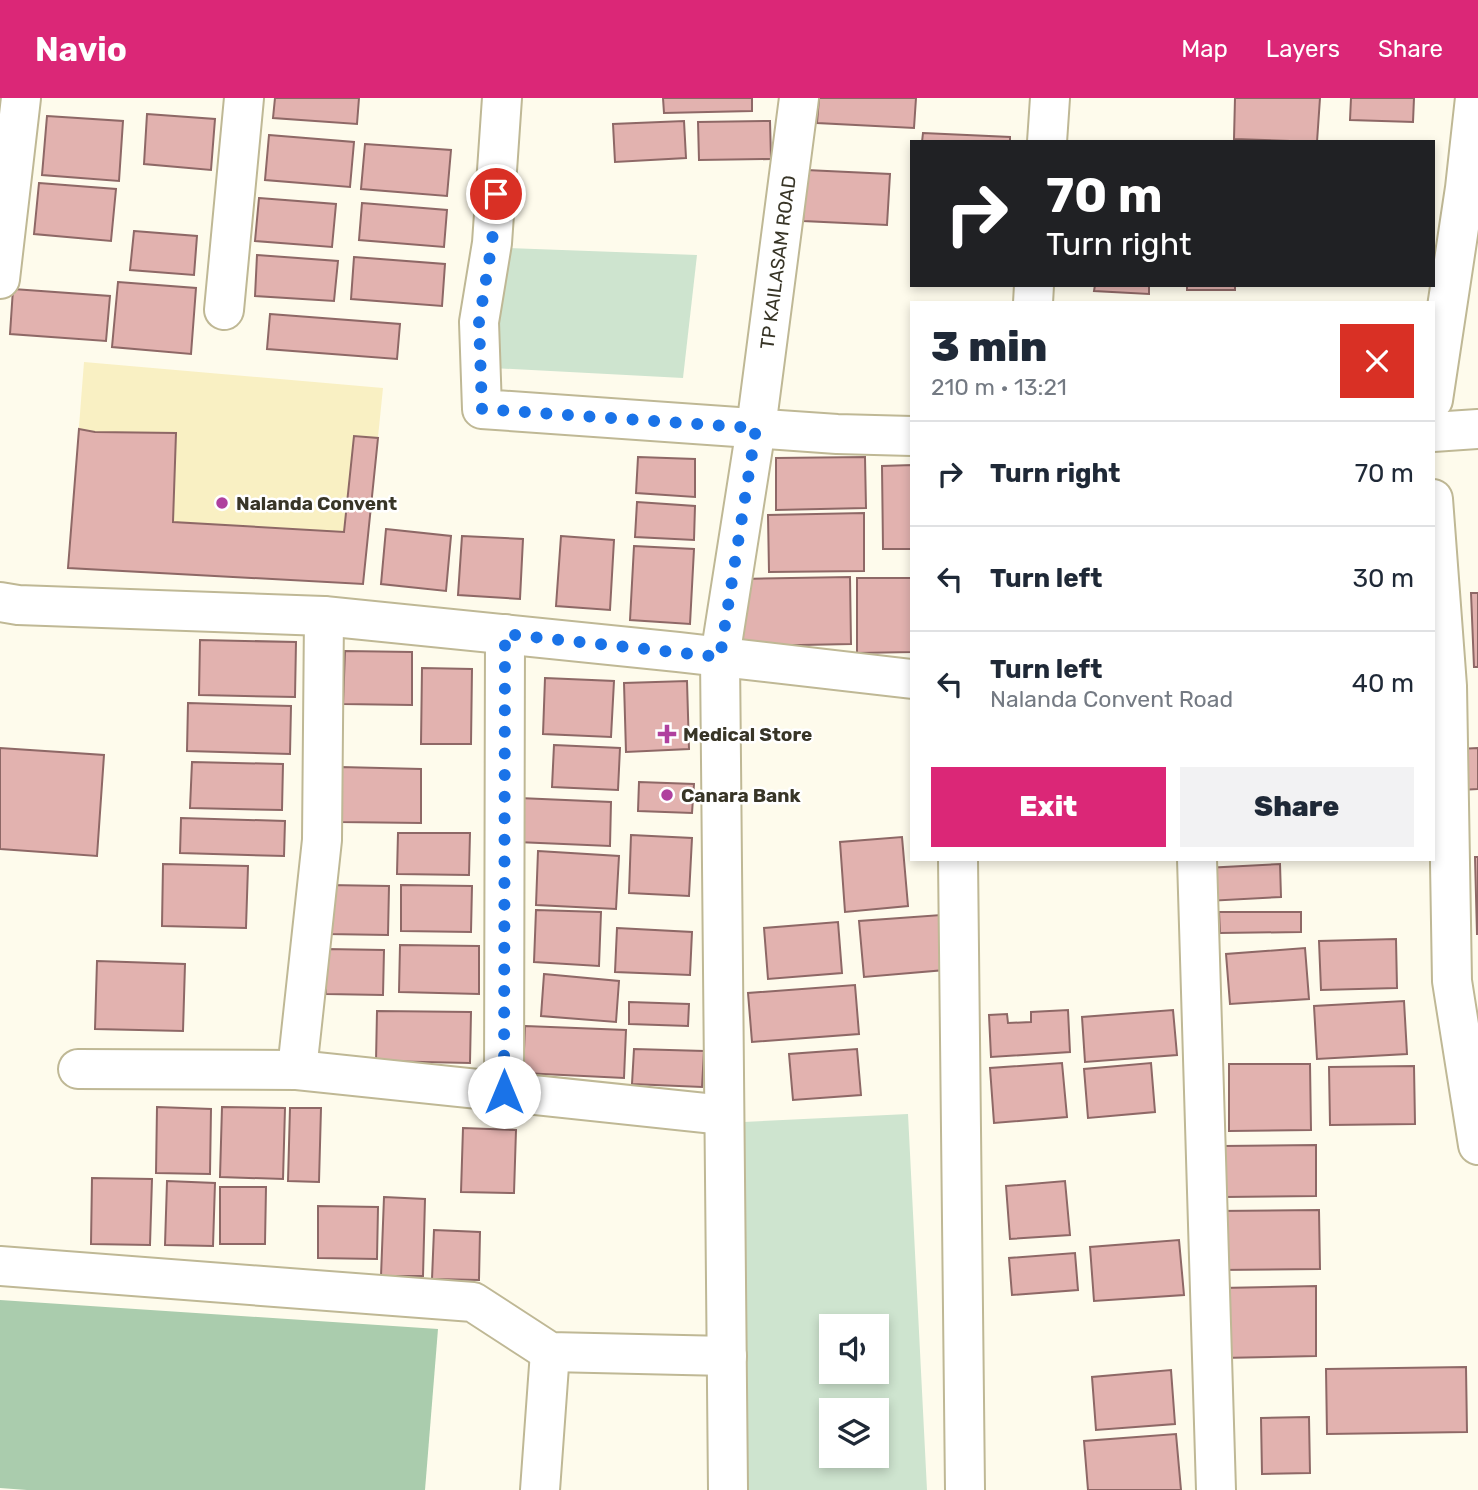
<!DOCTYPE html>
<meta charset="utf-8">
<style>
:root{--surface:#fff;--page:#f2f2f3;--text:#1f2937;--muted:#747a83;--line:#e0e1e3;--accent:#db2777}
body{margin:0;font-family:Rubik,sans-serif;background:var(--page);color:var(--text);height:100vh;display:flex;flex-direction:column;font-size:26px;white-space:nowrap}
*{box-sizing:border-box;margin:0}
p{font-size:23px;color:var(--muted)}
.icon{flex:none;width:38px;height:38px;fill:none;stroke:currentColor;stroke-width:2;stroke-linecap:round;stroke-linejoin:round}
.map{position:relative;flex:1;overflow:hidden}
.panel{position:absolute;left:910px;top:203px;width:525px;height:560px;display:flex;flex-direction:column;background:var(--surface);border-radius:0px;box-shadow:0 4px 10px #0003}
.panel>*{flex:none}
.hud{position:absolute;left:910px;top:42px;width:525px;height:147px;border-radius:0px;box-shadow:0 4px 10px #0003;background:#202124;color:#fff;overflow:hidden}
.tools{position:absolute;left:819px;top:1216px;display:grid;gap:14px}
.tools a{display:grid;place-items:center;width:70px;height:70px;border-radius:0px;background:var(--surface);box-shadow:0 4px 10px #0003;font-size:35px}
.pin{position:absolute;display:grid;place-items:center;width:60px;height:60px;color:#fff;margin:-30px;border:4px solid #fff;border-radius:50%;box-shadow:0 2px 7px #0007}
.me{position:absolute;width:77px;margin:-38px;rotate:0deg;stroke-linejoin:round;filter:drop-shadow(0 0 5px #0008)}
.turn{display:flex;align-items:center;gap:24px;height:147px;padding:0 21px;font-size:32px}
.turn .icon{width:91px;height:91px;stroke-width:2.5}
.turn b{display:block;font-size:49px;line-height:60px}
.round{display:grid;place-items:center;flex:none;width:74px;height:74px;border-radius:0px;background:var(--page)}
.summary{display:flex;align-items:center;justify-content:space-between;height:119px;padding:0 21px}
h1{font-size:42px;font-weight:800;line-height:52px}
.cta{display:flex;gap:14px;margin-top:auto;padding:14px 21px}
.cta a{flex:1;height:80px;border-radius:0px;background:var(--accent);color:#fff;font-size:28px;font-weight:800;line-height:80px;text-align:center}
.cta a+a{background:var(--page);color:var(--text)}
ul{padding:0;list-style:none}
li{display:flex;align-items:center;gap:21px;height:105px;padding:0 21px;border-top:2px solid var(--line)}
li div{flex:1}
li b{display:block;font-size:26px}
li em{font-style:normal}
header{display:flex;align-items:center;gap:42px;box-sizing:border-box;height:98px;padding:0 35px;background:var(--accent);color:#fff}
header strong{font-size:33px}
nav{display:flex;gap:38px;margin-inline-start:auto;font-size:24px}
.map>svg:first-child{display:block}
.built{fill:#f9f0c3}
.green{fill:#cee4cf;fill-rule:evenodd}
.forest{fill:#aaccad}
.building{fill:#e2b2af;stroke:#8e6866;stroke-width:2}
.lines{fill:none;stroke-linecap:round;stroke-linejoin:round}
.street-casing{stroke:#bfb895;stroke-width:42}
.street{stroke:#fff;stroke-width:38}
.route{stroke:#1a73e8;stroke-width:12;stroke-dasharray:0 21.6}
.poi-dot{fill:#af409e;stroke:#fff;stroke-width:2.5}
.labels{text-anchor:middle;dominant-baseline:central;stroke-width:5;stroke-linejoin:round;paint-order:stroke}
.street-label{font-size:19px;fill:#383527;stroke:#fff}
.poi-label{font-size:19px;font-weight:bold;fill:#383527;stroke:#fff;text-anchor:start}
</style>
<header>
<strong>Navio</strong>
<nav><a>Map</a><a>Layers</a><a>Share</a></nav>
</header>
<div class="map">
<svg width="1478" height="1392" viewBox="0 0 1478 1392">
<rect width="100%" height="100%" fill="#fefbec"/>
<!-- built -->
<path class="built" d="M84 264 383 290 363 486 68 470Z"/>
<!-- green -->
<g class="green">
<path d="M507 150 697 157 683 280 493 270Z"/>
<path d="M908 1016 927 1392H742L723 1025ZM831 1228H877V1274H831ZM831 1312H877V1358H831Z"/>
</g>
<!-- forest -->
<path class="forest" d="M0 1202 438 1231 425 1392H27L0 1390Z"/>
<!-- building -->
<g class="building">
<path d="M275 0H359L357 26 273 20Z"/>
<path d="M663 0H752V13L664 15Z"/>
<path d="M819 0H916L914 30 817 25Z"/>
<path d="M1235 0H1320L1317 44 1234 41Z"/>
<path d="M1351 0H1414L1413 24 1350 22Z"/>
<path d="M147 16 215 21 211 72 144 66Z"/>
<path d="M47 18 123 23 119 83 42 77Z"/>
<path d="M684 23 686 60 615 64 613 26Z"/>
<path d="M770 23 771 61 699 62 698 24Z"/>
<path d="M923 35 1010 39V44H922Z"/>
<path d="M269 37 354 44 350 89 265 82Z"/>
<path d="M365 46 451 52 447 98 361 91Z"/>
<path d="M806 72 890 76 887 127 803 123Z"/>
<path d="M39 85 116 91 111 143 34 136Z"/>
<path d="M259 100 336 106 332 149 255 143Z"/>
<path d="M362 105 447 112 444 149 359 142Z"/>
<path d="M134 133 197 138 194 177 130 172Z"/>
<path d="M257 157 338 163 334 203 255 198Z"/>
<path d="M354 159 445 166 442 208 351 201Z"/>
<path d="M118 184 196 190 191 256 112 249Z"/>
<path d="M1095 187H1149V196L1094 193Z"/>
<rect x="1187" y="187" width="48" height="5"/>
<path d="M13 191 110 198 106 243 10 236Z"/>
<path d="M270 216 400 226 397 261 267 251Z"/>
<path d="M79 331 95 334 176 335 173 424 344 434 354 338 378 340 363 486 68 470Z"/>
<path d="M638 359 695 361V399L636 395Z"/>
<path d="M865 359 866 410 776 412V360Z"/>
<path d="M912 367V451H883L882 368Z"/>
<path d="M637 404 695 408 694 442 635 439Z"/>
<path d="M864 415V473L769 474 768 417Z"/>
<path d="M386 431 451 438 446 493 381 486Z"/>
<path d="M462 438 523 441 520 501 458 497Z"/>
<path d="M561 438 614 442 610 512 556 508Z"/>
<path d="M634 448 694 451 690 526 630 522Z"/>
<path d="M850 479 851 546 742 548 741 481Z"/>
<path d="M857 480H912V554L857 555Z"/>
<path d="M1471 495H1478V569H1474Z"/>
<path d="M200 542 296 544 295 599 199 597Z"/>
<path d="M345 553 412 554V607L343 606Z"/>
<path d="M422 570 472 571 471 646H421Z"/>
<path d="M545 580 614 583 611 639 543 636Z"/>
<path d="M687 583 689 651 626 654 624 585Z"/>
<path d="M188 605 291 608 290 656 187 653Z"/>
<path d="M554 647 620 650 618 692 552 689Z"/>
<path d="M0 650 104 657 97 758 0 751Z"/>
<path d="M1478 650V691L1461 692 1459 651Z"/>
<path d="M192 664 283 666 282 712 190 710Z"/>
<path d="M340 669 421 671V725L339 724Z"/>
<path d="M639 684 694 686 692 715 638 713Z"/>
<path d="M519 700 611 704 610 748 517 744Z"/>
<path d="M181 720 285 723 284 758 180 755Z"/>
<path d="M398 735H470L469 777 397 776Z"/>
<path d="M631 737 692 740 689 798 629 795Z"/>
<path d="M902 739 908 808 845 814 840 744Z"/>
<path d="M538 753 619 758 616 811 536 807Z"/>
<path d="M1475 759H1478V836H1477Z"/>
<path d="M163 766 248 768 246 830 162 828Z"/>
<path d="M1280 766 1281 799 1207 803 1205 770Z"/>
<path d="M328 787 389 788 388 837 327 836Z"/>
<path d="M401 787 472 788 471 834 401 833Z"/>
<path d="M536 812 601 814 599 868 534 864Z"/>
<path d="M1219 814H1301V834L1220 835Z"/>
<path d="M941 817 945 872 864 879 859 823Z"/>
<path d="M838 824 842 875 768 881 764 830Z"/>
<path d="M617 830 692 834 690 877 615 874Z"/>
<path d="M1396 841 1397 890 1321 892 1319 843Z"/>
<path d="M400 847 479 848V896L399 894Z"/>
<path d="M1305 850 1309 901 1230 906 1226 856Z"/>
<path d="M326 851 384 852 383 897 326 896Z"/>
<path d="M97 863 185 866 183 933 95 931Z"/>
<path d="M544 876 619 883 616 924 541 918Z"/>
<path d="M855 887 859 936 752 944 748 895Z"/>
<path d="M1404 903 1407 956 1317 961 1314 908Z"/>
<path d="M629 904 689 906 688 928 629 926Z"/>
<path d="M1068 912 1070 954 991 959 989 917 1007 916 1008 925 1031 924V914Z"/>
<path d="M1173 912 1177 957 1085 964 1082 919Z"/>
<path d="M377 913 471 914 470 965 376 963Z"/>
<path d="M525 928 626 932 624 980 523 975Z"/>
<path d="M634 951 704 953 702 989 632 986Z"/>
<path d="M857 951 861 997 793 1002 789 956Z"/>
<path d="M1062 965 1067 1019 994 1025 990 970Z"/>
<path d="M1151 965 1155 1014 1088 1020 1084 971Z"/>
<path d="M1229 966H1310L1311 1032 1229 1033Z"/>
<path d="M1414 968 1415 1026 1330 1027 1329 969Z"/>
<path d="M157 1009 211 1011 210 1076 156 1075Z"/>
<path d="M222 1009 285 1010 283 1081 220 1079Z"/>
<path d="M290 1010H321L319 1084 288 1083Z"/>
<path d="M463 1030 516 1032 514 1095 461 1094Z"/>
<path d="M1316 1047V1098L1224 1099 1223 1048Z"/>
<path d="M92 1080 152 1081 150 1147 91 1146Z"/>
<path d="M167 1083 215 1085 213 1148 165 1147Z"/>
<path d="M1065 1083 1070 1137 1010 1141 1006 1088Z"/>
<path d="M220 1089H266L265 1146H220Z"/>
<path d="M384 1099 425 1101 423 1178H381Z"/>
<path d="M318 1108 378 1109 377 1161 318 1160Z"/>
<path d="M1319 1112 1320 1171 1217 1172V1113Z"/>
<path d="M434 1132 480 1134 479 1182 432 1181Z"/>
<path d="M1179 1142 1184 1197 1094 1203 1090 1149Z"/>
<path d="M1075 1155 1078 1192 1012 1197 1009 1160Z"/>
<path d="M1316 1188V1258L1221 1260V1190Z"/>
<path d="M1466 1269 1467 1334 1327 1336 1326 1271Z"/>
<path d="M1171 1272 1175 1326 1096 1332 1092 1279Z"/>
<path d="M1309 1319 1310 1375 1262 1376 1261 1320Z"/>
<path d="M1176 1336 1181 1392H1088L1084 1343Z"/>
</g>
<g class="lines">
<defs>
<g id="street">
<path d="M502 0 492 145 479 224 482 311 837 336 912 338"/>
<path d="M1047 44 1050 0"/>
<path d="M0 181 21 0"/>
<path d="M1033 205 1034 187"/>
<path d="M224 212 244 0"/>
<path d="M1433 302 1465 90 1475 0"/>
<path d="M1433 334 1478 331"/>
<path d="M1433 401 1447 588 1452 883 1478 1047"/>
<path d="M0 504 18 507 324 518 678 554 912 581"/>
<path d="M958 761 965 1392"/>
<path d="M1197 761 1216 1392"/>
<path d="M78 971 297 972 724 1017"/>
<path d="M297 972 322 742 324 518"/>
<path d="M504 994 505 536"/>
<path d="M0 1168 473 1204 550 1254 727 1258"/>
<path d="M540 1392 550 1254"/>
<path id="s1" d="M728 1392 720 559 756 330 799 0"/>
</g>
</defs>
<!-- street casing -->
<use href="#street" class="street-casing"/>
<!-- street -->
<use href="#street" class="street"/>
</g>
<g class="lines">
<!-- route -->
<path class="route" d="M496 96 492 145 479 224 482 311 756 330 720 559 505 536 504 994"/>
</g>
<!-- markers -->
<g class="poi-dot">
<circle cx="222" cy="405" r="7"/>
<path d="M663.5 625.5h7v7h7v7h-7v7h-7v-7h-7v-7h7z"/>
<circle cx="667" cy="697" r="7"/>
</g>
<g class="labels">
<!-- street labels -->
<g class="street-label">
<text stroke="none"><textPath href="#s1" startOffset="1232">TP KAILASAM ROAD</textPath></text>
</g>
<!-- poi labels -->
<g class="poi-label">
<text x="236" y="405">Nalanda Convent</text>
<text x="683" y="636">Medical Store</text>
<text x="681" y="697">Canara Bank</text>
</g>
</g>
</svg>
<div class="tools">
<a><svg class="icon" aria-label="sound" viewBox="0 0 24 24"><path d="M4 9h4l5-4v14l-5-4H4zM17 9q2 3 0 6"/></svg></a>
<a><svg class="icon" aria-label="layers" viewBox="0 0 24 24"><path d="M12 4l9 5-9 5-9-5zM3 14l9 5 9-5"/></svg></a>
</div>
<div class="pin" style="left:496px;top:96px;background:#d93025"><svg class="icon" aria-label="arrive" viewBox="0 0 24 24"><path d="M6 21V4h12l-3 4 3 4H6"/></svg></div>
<svg class="me" style="left:504px;top:994px" viewBox="-20 -20 40 40"><circle r="19" fill="#fff"/><path d="M0-13L10 11 0 6-10 11z" fill="#1a73e8"/></svg>
<div class="hud">
<div class="turn"><svg class="icon" aria-label="right" viewBox="0 0 24 24"><path d="M7 20v-9h11M14 6l5 5-5 5"/></svg><div><b>70 m</b>Turn right</div></div>
</div>
<section class="panel">
<div class="summary"><div><h1>3 min</h1><p>210 m · 13:21</p></div><a class="round" style="background:#d93025;color:#fff"><svg class="icon" aria-label="close" viewBox="0 0 24 24"><path d="M6 6l12 12M18 6L6 18"/></svg></a></div>
<ul>
<li><svg class="icon" aria-label="right" viewBox="0 0 24 24"><path d="M7 20v-9h11M14 6l5 5-5 5"/></svg><div><b>Turn right</b></div><em>70 m</em></li>
<li><svg class="icon" aria-label="left" viewBox="0 0 24 24"><path d="M17 20v-9H6M10 6l-5 5 5 5"/></svg><div><b>Turn left</b></div><em>30 m</em></li>
<li><svg class="icon" aria-label="left" viewBox="0 0 24 24"><path d="M17 20v-9H6M10 6l-5 5 5 5"/></svg><div><b>Turn left</b><p>Nalanda Convent Road</p></div><em>40 m</em></li>
</ul>
<div class="cta"><a>Exit</a><a>Share</a></div>
</section>
</div>
